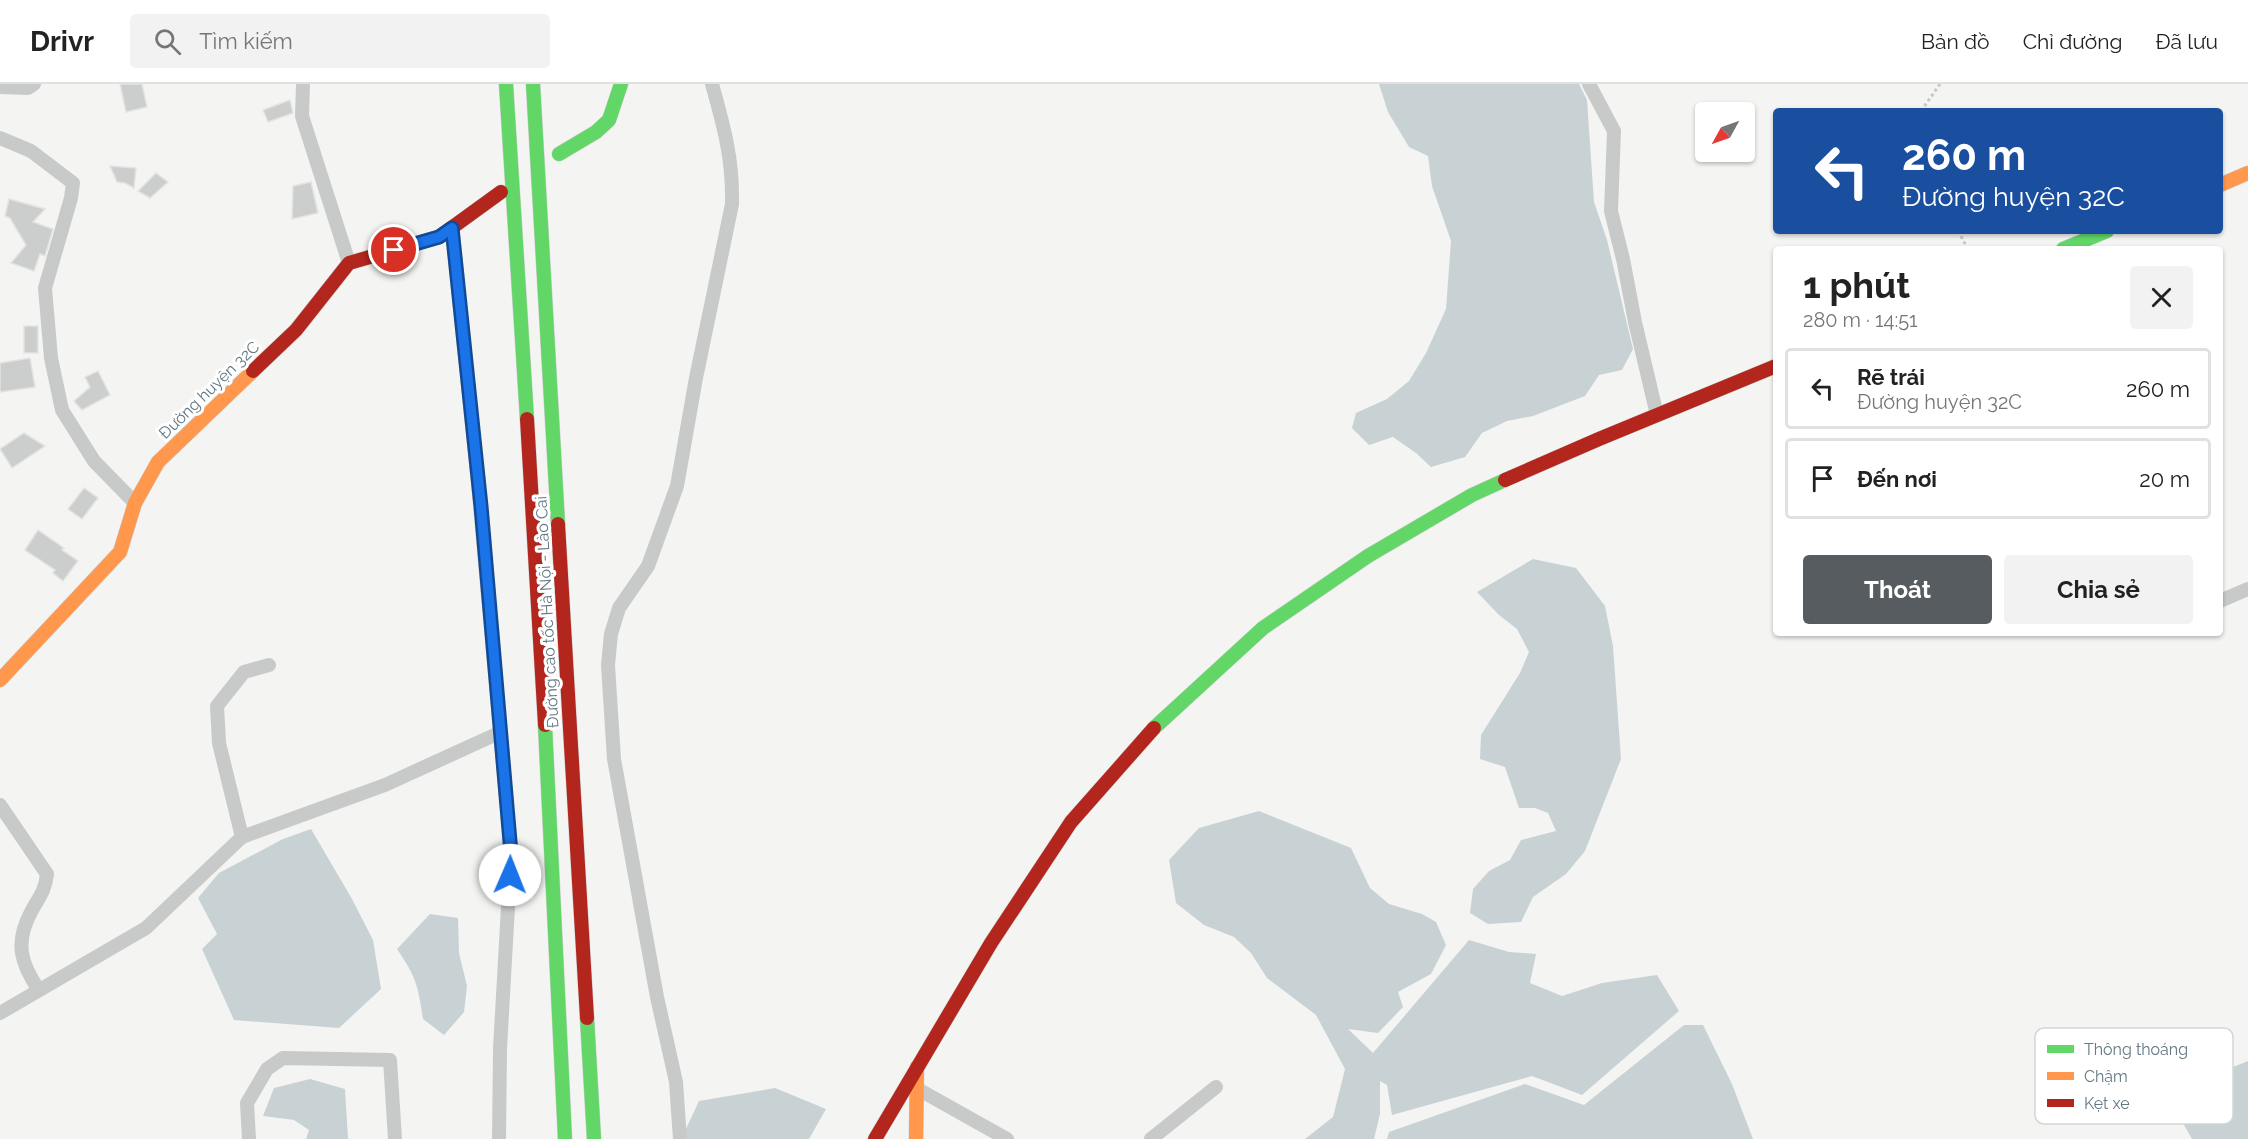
<!DOCTYPE html>
<html lang="vi">
<meta charset="utf-8">
<style>
:root{--surface:#fff;--page:#f2f2f2;--text:#222;--muted:#767676;--line:#e0e0e0;--accent:#565c5f}
body{margin:0;font-family:Raleway,sans-serif;background:var(--page);color:var(--text);height:100vh;display:flex;flex-direction:column;font-size:22px;white-space:nowrap}
*{box-sizing:border-box;margin:0}
p{font-size:20px;color:var(--muted)}
.icon{flex:none;width:33px;height:33px;fill:none;stroke:currentColor;stroke-width:2;stroke-linecap:round;stroke-linejoin:round}
.map{position:relative;flex:1;overflow:hidden}
.sheet{position:absolute;left:1773px;top:162px;width:450px;height:390px;display:flex;flex-direction:column;background:var(--surface);border-radius:6px;box-shadow:0 2px 4px #0004}
.sheet>*{flex:none}
.guide{position:absolute;left:1773px;top:24px;width:450px;height:126px;border-radius:6px;box-shadow:0 2px 4px #0004;background:#1a4fa0;color:#fff;overflow:hidden}
.needle{width:39px;rotate:230deg}
.fabs{position:absolute;left:1695px;top:18px;display:grid;gap:12px}
.fabs a{display:grid;place-items:center;width:60px;height:60px;border-radius:6px;background:var(--surface);box-shadow:0 2px 4px #0004;font-size:30px}
.pin{position:absolute;display:grid;place-items:center;width:51px;height:51px;color:#fff;margin:-26px;border:3px solid #fff;border-radius:50%;box-shadow:0 2px 6px #0007}
.me{position:absolute;width:66px;margin:-33px;rotate:1deg;stroke-linejoin:round;filter:drop-shadow(0 0 4px #0008)}
.turn{display:flex;align-items:center;gap:21px;height:126px;padding:0 30px;font-size:27px}
.turn .icon{width:78px;height:78px;stroke-width:2.5}
.turn b{display:block;font-size:42px;line-height:51px}
.round{display:grid;place-items:center;flex:none;width:63px;height:63px;border-radius:6px;background:var(--page)}
.overview{display:flex;align-items:center;justify-content:space-between;height:102px;padding:0 30px}
h1{font-size:36px;font-weight:700;line-height:45px}
.button{display:flex;gap:12px;margin-top:auto;padding:12px 30px}
.button a{flex:1;height:69px;border-radius:6px;background:var(--accent);color:#fff;font-size:24px;font-weight:700;line-height:69px;text-align:center}
.button a+a{background:var(--page);color:var(--text)}
ul{padding:0;list-style:none}
li{display:flex;align-items:center;gap:18px;height:81px;margin:0 12px 9px;padding:0 18px;border:3px solid var(--line);border-radius:6px}
li div{flex:1}
li b{display:block;font-size:22px}
li em{font-style:normal}
header{display:flex;align-items:center;gap:36px;box-sizing:border-box;height:84px;padding:0 30px;background:var(--surface);border-bottom:2px solid var(--line)}
header strong{font-size:28px}
nav{display:flex;gap:33px;margin-inline-start:auto;font-size:21px}
.search{width:420px;height:54px;background:var(--page);display:flex;align-items:center;gap:15px;box-sizing:border-box;padding:0 21px;border-radius:6px;color:var(--muted);font-size:22px}
.map>svg:first-child{display:block}
.water{fill:#c8d2d4}
.building{fill:#cccecd;stroke:#e3e3e2;stroke-width:1.5}
.lines{fill:none;stroke-linecap:round;stroke-linejoin:round}
.fast-casing{stroke:#d0d2d2;stroke-width:15}
.slow-casing{stroke:#d0d2d2;stroke-width:15}
.jam-casing{stroke:#d0d2d2;stroke-width:15}
.path{stroke:#c6c7c8;stroke-width:3;stroke-dasharray:3 3;stroke-linecap:butt}
.street{stroke:#c8caca;stroke-width:14}
.fast{stroke:#63d668;stroke-width:14}
.slow{stroke:#ff974d;stroke-width:14}
.jam{stroke:#b3261e;stroke-width:14}
.route-casing{stroke:#114b97;stroke-width:15}
.route{stroke:#1a73e8;stroke-width:10}
.labels{text-anchor:middle;dominant-baseline:central;stroke-width:6;stroke-linejoin:round;paint-order:stroke}
.street-label{font-size:16px;fill:#647882;stroke:#fff}
.key{fill:#fff;stroke:#d0d6da;stroke-width:1.5}
.key-label{font-size:16px;fill:#647882}
</style>
<header>
<strong>Drivr</strong>
<div class="search"><svg class="icon" aria-label="search" viewBox="0 0 24 24"><circle cx="10" cy="10" r="6"/><path d="M15 15l6 6"/></svg>Tìm kiếm</div>
<nav><a>Bản đồ</a><a>Chỉ đường</a><a>Đã lưu</a></nav>
</header>
<div class="map">
<svg width="2248" height="1055" viewBox="0 0 2248 1055">
<rect width="100%" height="100%" fill="#f4f4f2"/>
<!-- water -->
<g class="water">
<path d="M1379 0H1579L1587 16 1594 118 1607 156 1633 265 1622 286 1599 291 1585 312 1533 332 1507 337 1482 349 1465 373 1431 383 1416 369 1393 353 1369 361 1352 344 1356 329 1387 315 1409 297 1426 269 1446 225 1451 157 1432 102 1428 72 1409 63 1388 28Z"/>
<path d="M1533 475 1576 484 1605 522 1613 562 1621 675 1585 767 1566 790 1533 813 1521 838 1488 840 1470 829 1473 805 1489 787 1510 776 1521 756 1556 747 1548 729 1535 724H1519L1505 683 1480 675 1481 651 1520 589 1529 568 1517 545 1499 531 1477 508Z"/>
<path d="M1259 727 1351 764 1370 804 1389 820 1422 830 1436 838 1446 861 1431 890 1398 908 1403 923 1378 949 1348 945 1373 969 1469 856 1509 868 1536 870 1530 899 1562 912 1602 899 1657 891 1679 927 1582 1011 1532 992 1392 1031 1387 1001 1380 997V1030L1374 1055H1305L1333 1033 1345 985 1316 931 1267 894 1251 869 1234 853 1204 841 1176 819 1169 776 1199 744Z"/>
<path d="M311 745 352 815 373 856 381 905 339 944 234 936 202 865 217 850 198 814 219 789 283 755Z"/>
<path d="M430 830 458 834 459 869 467 902 464 928 444 951 423 935C418 901 416 893 397 865Z"/>
<path d="M1684 941H1703L1732 1000 1753 1055H1387L1389 1048 1525 1000 1584 1021Z"/>
<path d="M2248 977V1055H2192L2184 1041 2195 1008 2211 992Z"/>
<path d="M310 995 345 1005 348 1055H306L309 1046 294 1036 263 1032 274 1004Z"/>
<path d="M775 1004 826 1025 809 1055H685V1047L699 1017Z"/>
</g>
<!-- building -->
<g class="building">
<path d="M120 0H142L147 23 126 28Z"/>
<path d="M290 16 293 29 268 38 263 26Z"/>
<path d="M110 82 136 84 134 104 125 99 117 98Z"/>
<path d="M156 89 168 98 150 114 138 107Z"/>
<path d="M311 98 318 129 292 135 293 102Z"/>
<path d="M9 115 45 125 33 138 53 145 45 172 40 170 34 187 11 179 26 161 10 134 5 132Z"/>
<rect x="24" y="242" width="14" height="27"/>
<path d="M30 274 35 303 0 308V279Z"/>
<path d="M98 287 110 311 82 326 74 317 90 303 85 293Z"/>
<path d="M24 349 45 362 12 384 0 365Z"/>
<path d="M84 404 98 414 82 435 68 425Z"/>
<path d="M38 446 64 464 62 466 78 477 63 497 53 489 55 486 25 466Z"/>
</g>
<g class="lines">
<defs>
<g id="fast">
<path d="M506 0 527 335"/>
<path d="M533 0 558 440"/>
<path d="M559 70 596 48 609 36 621 0"/>
<path d="M2063 165 2107 147"/>
<path d="M545 641 565 1055"/>
<path d="M1154 644 1263 544 1368 472 1472 411 1505 396"/>
<path d="M587 934 594 1055"/>
</g>
<g id="slow">
<path d="M2220 101 2248 89"/>
<path d="M0 596 120 468 135 419 158 378 253 287"/>
<path d="M916 1055 917 983"/>
</g>
<g id="jam">
<path d="M253 287 296 246 349 179 439 153 501 108"/>
<path d="M527 335 545 641"/>
<path d="M1505 396 1599 355 1776 282"/>
<path d="M558 440 587 934"/>
<path d="M875 1055 991 859 1071 738 1154 644"/>
</g>
</defs>
<!-- fast casing -->
<use href="#fast" class="fast-casing"/>
<!-- slow casing -->
<use href="#slow" class="slow-casing"/>
<!-- jam casing -->
<use href="#jam" class="jam-casing"/>
<!-- path -->
<g class="path">
<path d="M1921 27 1940 0"/>
<path d="M1958 147 1968 165"/>
</g>
<!-- street -->
<g class="street">
<path d="M303 0 302 32 349 179"/>
<path d="M1589 0 1614 47 1611 127 1623 175 1635 238 1657 331"/>
<path d="M0 3 28 4 34 0"/>
<path d="M0 54 31 67 73 99 71 114 45 204 51 274 62 326 94 377 135 419"/>
<path d="M452 144 478 400 511 769 500 965 499 1055"/>
<path d="M2220 517 2248 505"/>
<path d="M0 721 47 790C45 808 39 813 31 828 15 858 20 879 39 906"/>
<path d="M242 753 219 659 217 622 244 588 269 581"/>
<path d="M0 929 146 844 242 753 385 701 501 648"/>
<path d="M916 1004 1007 1055"/>
<path d="M249 1055 247 1019 267 985 283 974 390 976 395 1055"/>
<path d="M680 1055 676 998 657 913 614 675 608 581 611 550 619 524 648 482 677 402 696 294 732 120C733 75 724 43 712 0"/>
<path d="M1151 1055 1216 1003"/>
</g>
<!-- fast -->
<use href="#fast" class="fast"/>
<!-- slow -->
<use href="#slow" class="slow"/>
<!-- jam -->
<use href="#jam" class="jam"/>
</g>
<g class="lines">
<defs>
<path id="route" d="M394 166 439 153 452 144 481 422 511 769 510 791"/>
</defs>
<!-- route casing -->
<use href="#route" class="route-casing"/>
<!-- route -->
<use href="#route" class="route"/>
</g>
<g class="labels">
<!-- street labels -->
<g class="street-label">
<text transform="translate(209 306) rotate(-44)">Đường huyện 32C</text>
<text transform="translate(547 528) rotate(-93)">Đường cao tốc Hà Nội - Lào Cai</text>
</g>
</g>
<!-- legend -->
<rect x="2035" y="944" width="198" height="96" rx="9" class="key"/>
<rect x="2047" y="961" width="27" height="8" fill="#63d668"/>
<rect x="2047" y="988" width="27" height="8" fill="#ff974d"/>
<rect x="2047" y="1015" width="27" height="8" fill="#b3261e"/>
<g class="key-label">
<text x="2084" y="971">Thông thoáng</text>
<text x="2084" y="998">Chậm</text>
<text x="2084" y="1025">Kẹt xe</text>
</g>
</svg>
<div class="fabs">
<a><svg class="needle" viewBox="-14 -14 28 28"><path d="M0-13l5 13h-10z" fill="#e53935"/><path d="M0 13l5-13h-10z" fill="#767676"/></svg></a>
</div>
<div class="pin" style="left:394px;top:166px;background:#d93025"><svg class="icon" aria-label="arrive" viewBox="0 0 24 24"><path d="M6 21V4h12l-3 4 3 4H6"/></svg></div>
<svg class="me" style="left:510px;top:791px" viewBox="-20 -20 40 40"><circle r="19" fill="#fff"/><path d="M0-13L10 11 0 6-10 11z" fill="#1a73e8"/></svg>
<div class="guide">
<div class="turn"><svg class="icon" aria-label="left" viewBox="0 0 24 24"><path d="M17 20v-9H6M10 6l-5 5 5 5"/></svg><div><b>260 m</b>Đường huyện 32C</div></div>
</div>
<section class="sheet">
<div class="overview"><div><h1>1 phút</h1><p>280 m · 14:51</p></div><a class="round"><svg class="icon" aria-label="close" viewBox="0 0 24 24"><path d="M6 6l12 12M18 6L6 18"/></svg></a></div>
<ul>
<li><svg class="icon" aria-label="left" viewBox="0 0 24 24"><path d="M17 20v-9H6M10 6l-5 5 5 5"/></svg><div><b>Rẽ trái</b><p>Đường huyện 32C</p></div><em>260 m</em></li>
<li><svg class="icon" aria-label="arrive" viewBox="0 0 24 24"><path d="M6 21V4h12l-3 4 3 4H6"/></svg><div><b>Đến nơi</b></div><em>20 m</em></li>
</ul>
<div class="button"><a>Thoát</a><a>Chia sẻ</a></div>
</section>
</div>
